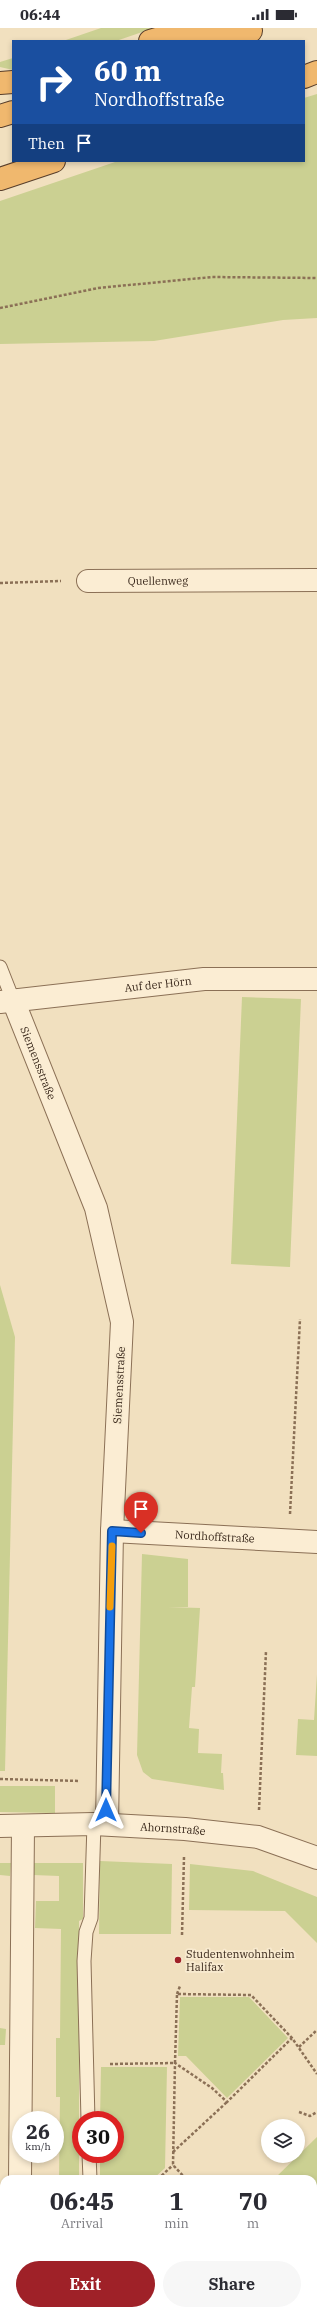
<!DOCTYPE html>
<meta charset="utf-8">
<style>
:root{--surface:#fff;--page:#f7f7f7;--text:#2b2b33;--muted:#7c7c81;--accent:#9f2128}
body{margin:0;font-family:"IBM Plex Serif",serif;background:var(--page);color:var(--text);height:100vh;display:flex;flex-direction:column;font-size:15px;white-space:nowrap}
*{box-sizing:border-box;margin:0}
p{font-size:13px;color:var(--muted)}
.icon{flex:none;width:22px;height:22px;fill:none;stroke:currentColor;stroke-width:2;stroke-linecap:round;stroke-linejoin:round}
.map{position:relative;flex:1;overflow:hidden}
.panel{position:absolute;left:0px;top:2147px;width:317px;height:140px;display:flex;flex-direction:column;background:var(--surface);border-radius:12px 12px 0 0;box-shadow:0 2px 6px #0003}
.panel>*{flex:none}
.top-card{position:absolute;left:12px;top:12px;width:293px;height:122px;border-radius:0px;box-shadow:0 2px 6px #0003;background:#1a4fa0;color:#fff;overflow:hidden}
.fabs{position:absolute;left:261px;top:2091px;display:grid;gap:8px}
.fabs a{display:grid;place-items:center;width:44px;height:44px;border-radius:50%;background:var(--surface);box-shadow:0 2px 6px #0003;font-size:20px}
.speed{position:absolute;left:12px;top:2083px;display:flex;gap:8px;font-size:20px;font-weight:700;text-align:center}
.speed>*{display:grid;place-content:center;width:52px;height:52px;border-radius:50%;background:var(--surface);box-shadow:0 2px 6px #0003;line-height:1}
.speed small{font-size:10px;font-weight:400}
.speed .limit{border:6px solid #d22;background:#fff;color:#111}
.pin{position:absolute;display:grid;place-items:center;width:34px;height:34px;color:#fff;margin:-41px -17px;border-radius:50% 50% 50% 0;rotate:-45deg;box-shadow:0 0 4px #0007}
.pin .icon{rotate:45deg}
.me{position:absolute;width:44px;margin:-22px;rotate:0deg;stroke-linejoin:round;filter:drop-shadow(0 0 3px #0008)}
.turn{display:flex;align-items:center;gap:14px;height:84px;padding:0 16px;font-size:18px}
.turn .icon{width:52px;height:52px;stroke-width:2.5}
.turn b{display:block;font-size:28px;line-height:34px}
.then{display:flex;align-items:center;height:38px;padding:0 16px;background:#0003;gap:8px;font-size:15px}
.eta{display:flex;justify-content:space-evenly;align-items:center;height:68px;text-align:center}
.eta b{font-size:24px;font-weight:700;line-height:28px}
.action{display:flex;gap:8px;margin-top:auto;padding:8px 16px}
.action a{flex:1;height:46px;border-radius:24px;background:var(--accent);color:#fff;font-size:16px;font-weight:700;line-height:46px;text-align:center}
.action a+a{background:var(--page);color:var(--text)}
.status{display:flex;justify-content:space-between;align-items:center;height:28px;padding:0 20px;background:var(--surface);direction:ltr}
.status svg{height:11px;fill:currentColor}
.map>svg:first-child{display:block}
.green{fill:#cbd092}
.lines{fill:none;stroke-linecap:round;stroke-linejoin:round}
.service-casing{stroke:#8b7056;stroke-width:15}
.minor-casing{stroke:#8b7056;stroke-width:24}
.trunk-casing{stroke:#583e2b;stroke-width:24}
.path{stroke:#8b7056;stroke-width:2.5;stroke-dasharray:3 2;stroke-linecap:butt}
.service{stroke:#fbedd3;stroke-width:13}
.minor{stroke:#fbedd3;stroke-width:22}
.trunk{stroke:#f0b86e;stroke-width:22}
.route-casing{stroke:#114b97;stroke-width:10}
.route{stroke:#1a73e8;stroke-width:7}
.slow{stroke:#f59e0b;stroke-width:7}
.poi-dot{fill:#9f2128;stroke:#f8eacf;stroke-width:1.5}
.labels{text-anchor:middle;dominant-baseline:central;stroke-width:3.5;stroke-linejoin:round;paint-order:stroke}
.street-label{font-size:11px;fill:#3a291c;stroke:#f8eacf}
.poi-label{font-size:11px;fill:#3a291c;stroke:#f8eacf;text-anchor:start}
</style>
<div class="status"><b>06:44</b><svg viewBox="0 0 49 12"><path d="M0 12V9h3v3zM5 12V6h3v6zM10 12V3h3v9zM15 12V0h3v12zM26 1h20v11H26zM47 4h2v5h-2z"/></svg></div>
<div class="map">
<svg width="317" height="2287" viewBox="0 0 317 2287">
<rect width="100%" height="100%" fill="#f1e0bf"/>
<!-- green -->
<g class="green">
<path d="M101 0H154L116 13H63Z"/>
<path d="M13 30V42L0 39V34Z"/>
<path d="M317 66V290L283 292 154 313 0 316V173L118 133H304V70Z"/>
<path d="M242 969 301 971 290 1239 231 1236Z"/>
<path d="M0 1257 15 1309 5 1743H0Z"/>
<path d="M142 1526 188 1531V1579H168L200 1580 195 1659H192L189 1700 199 1701 198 1725 222 1726 221 1745H223L224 1762 152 1751 143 1744 137 1727Z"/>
<path d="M317 1646V1728L296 1727 298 1691 314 1692Z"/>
<path d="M0 1758H55V1785L0 1784Z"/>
<path d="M100 1833 172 1836 171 1906H99Z"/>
<path d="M0 1835H11L10 1848 0 1847Z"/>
<path d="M31 1835H83V1891L79 1893V2151H59L60 2069H56V2010H60L61 1901 35 1900 36 1873H59V1848L33 1847Z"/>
<path d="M190 1836 253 1843 317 1869V1915L285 1883 189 1882Z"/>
<path d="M180 1969H249L288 2010 227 2070 186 2028H178Z"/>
<path d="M0 2000 6 2001 5 2017H0Z"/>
<path d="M101 2039H167L165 2140 153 2151H100V2126H115V2092H100Z"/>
<path d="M317 2109V2187L313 2191V2151H274Z"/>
<path d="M107 2283H219L215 2287H103Z"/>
</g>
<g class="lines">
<defs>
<g id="service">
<path d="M0 939 13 972"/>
<path d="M88 2092 84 1933 86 1904 91 1890 94 1796"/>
<path d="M89 2126 90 2151"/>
<path d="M77 2287 80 2283"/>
</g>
<g id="minor">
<path id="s1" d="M88 553 317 552"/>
<path id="s2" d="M13 972 96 1180 122 1294 112 1503 107 1796"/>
<path id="s3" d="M0 974 204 951H317"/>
<path id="s4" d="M112 1503 317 1514"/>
<path id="s5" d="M0 1798 94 1796 185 1801 258 1809 317 1830"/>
<path d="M20 2151 23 1798"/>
<path d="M18 2287V2283"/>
</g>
<g id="trunk">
<path d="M150 13 170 7 251 3"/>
<path d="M304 49 317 44"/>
<path d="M0 55 13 54"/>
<path d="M0 88 13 84"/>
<path d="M0 151 54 133"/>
</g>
</defs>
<!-- service casing -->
<use href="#service" class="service-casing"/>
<!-- minor casing -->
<use href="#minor" class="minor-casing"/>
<!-- trunk casing -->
<use href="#trunk" class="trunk-casing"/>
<!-- path -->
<g class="path">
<path d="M0 280 98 260 212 249 317 250"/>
<path d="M0 555 61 553"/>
<path d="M290 1486 300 1291"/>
<path d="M0 1751 80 1753"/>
<path d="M259 1782 266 1623"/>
<path d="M182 1907 184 1829"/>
<path d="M177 1966 180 1958"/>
<path d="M299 2019 317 2002"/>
<path d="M110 2036 175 2035 177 1966 251 1967 292 2010"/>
<path d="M299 2084 310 2088 317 2084"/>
<path d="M173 2124 227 2074"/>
<path d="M158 2151 173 2137"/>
<path d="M186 2151 173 2137 175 2035 212 2060 227 2074 292 2010 317 2046"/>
<path d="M313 2205 317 2201"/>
<path d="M0 2255H4"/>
<path d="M229 2287 233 2283"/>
</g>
<!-- service -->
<use href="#service" class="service"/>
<!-- minor -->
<use href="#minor" class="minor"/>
<!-- trunk -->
<use href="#trunk" class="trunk"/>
</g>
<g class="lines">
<defs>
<path id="route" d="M106 1782 112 1503 141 1505"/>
</defs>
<!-- route casing -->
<use href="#route" class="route-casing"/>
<!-- route -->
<use href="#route" class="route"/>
<!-- slow -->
<path class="slow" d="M110 1579 112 1518"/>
</g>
<!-- markers -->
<circle class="poi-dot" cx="178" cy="1932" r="4"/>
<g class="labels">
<!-- street labels -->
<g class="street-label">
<text stroke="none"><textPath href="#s1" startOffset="70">Quellenweg</textPath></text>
<text stroke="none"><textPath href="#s3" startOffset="159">Auf der Hörn</textPath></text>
<text stroke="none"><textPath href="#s2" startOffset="68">Siemensstraße</textPath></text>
<text transform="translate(119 1357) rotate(-87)">Siemensstraße</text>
<text stroke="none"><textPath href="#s4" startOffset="103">Nordhoffstraße</textPath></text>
<text stroke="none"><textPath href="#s5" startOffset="173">Ahornstraße</textPath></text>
</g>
<!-- poi labels -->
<g class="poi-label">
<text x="186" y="1926">Studentenwohnheim<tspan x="186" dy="13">Halifax</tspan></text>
</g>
</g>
</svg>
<div class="fabs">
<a><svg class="icon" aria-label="layers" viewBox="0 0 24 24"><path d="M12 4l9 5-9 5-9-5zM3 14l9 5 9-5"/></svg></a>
</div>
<div class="speed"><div>26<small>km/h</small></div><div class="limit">30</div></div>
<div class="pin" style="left:141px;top:1505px;background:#d93025"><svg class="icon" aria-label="arrive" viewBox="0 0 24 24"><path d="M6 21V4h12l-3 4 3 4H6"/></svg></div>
<svg class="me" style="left:106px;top:1782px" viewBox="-20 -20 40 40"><path d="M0-17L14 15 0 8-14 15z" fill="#1a73e8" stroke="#fff" stroke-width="4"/></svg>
<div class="top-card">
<div class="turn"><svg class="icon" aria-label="right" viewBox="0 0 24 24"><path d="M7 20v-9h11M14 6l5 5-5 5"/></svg><div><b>60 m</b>Nordhoffstraße</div></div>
<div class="then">Then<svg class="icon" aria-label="arrive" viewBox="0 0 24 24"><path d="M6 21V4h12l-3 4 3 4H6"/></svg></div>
</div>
<section class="panel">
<div class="eta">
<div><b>06:45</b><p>Arrival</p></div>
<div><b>1</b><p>min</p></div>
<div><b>70</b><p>m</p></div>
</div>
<div class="action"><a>Exit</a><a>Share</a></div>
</section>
</div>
